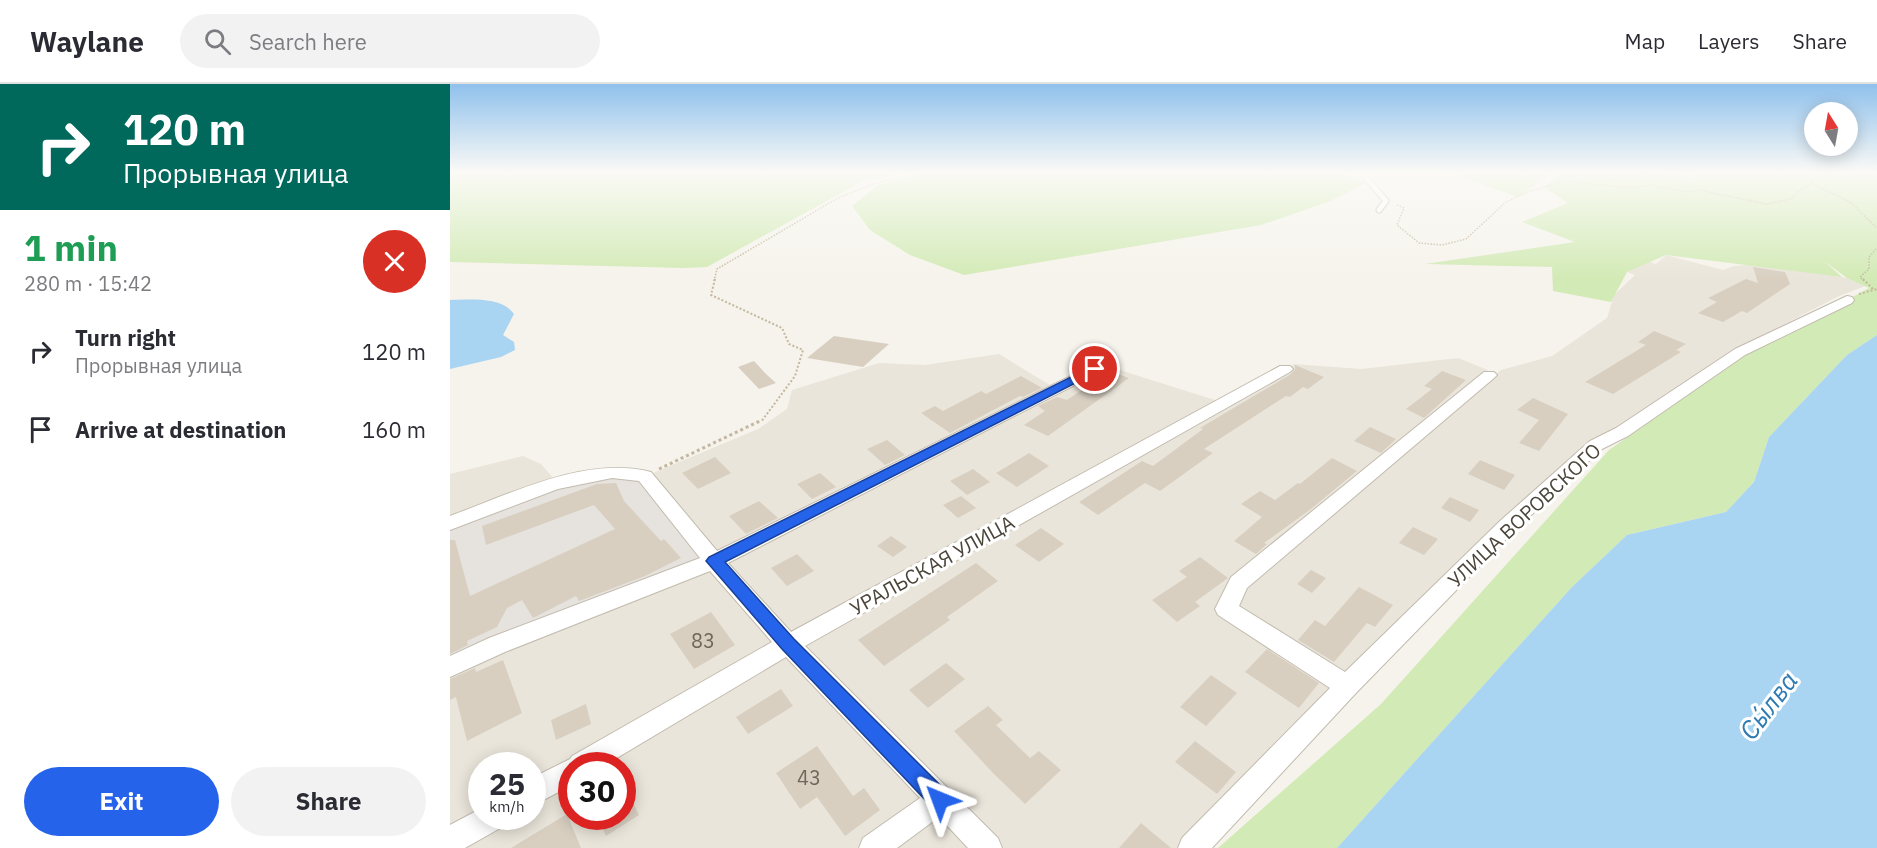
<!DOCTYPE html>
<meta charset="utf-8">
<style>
:root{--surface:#fff;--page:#f2f2f3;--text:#2b2b33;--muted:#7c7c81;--line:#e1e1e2;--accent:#2563eb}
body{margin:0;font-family:"IBM Plex Sans",sans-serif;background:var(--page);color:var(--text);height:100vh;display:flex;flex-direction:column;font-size:22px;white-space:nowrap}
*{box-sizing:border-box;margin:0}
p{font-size:20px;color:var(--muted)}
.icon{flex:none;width:33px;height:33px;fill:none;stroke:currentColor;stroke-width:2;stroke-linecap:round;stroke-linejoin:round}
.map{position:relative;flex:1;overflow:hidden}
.drawer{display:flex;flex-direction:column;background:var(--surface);width:450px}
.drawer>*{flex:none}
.top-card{background:#00695c;color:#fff;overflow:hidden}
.needle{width:39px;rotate:349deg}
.fabs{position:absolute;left:1354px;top:18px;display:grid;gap:12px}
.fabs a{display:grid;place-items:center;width:54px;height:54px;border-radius:50%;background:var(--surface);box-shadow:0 3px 15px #0003;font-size:30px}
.speed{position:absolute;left:18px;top:668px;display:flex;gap:12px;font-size:30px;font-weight:700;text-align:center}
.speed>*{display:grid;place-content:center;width:78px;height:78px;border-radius:50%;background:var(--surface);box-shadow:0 3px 15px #0003;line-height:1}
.speed small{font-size:15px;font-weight:400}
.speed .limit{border:9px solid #d22;background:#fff;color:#111}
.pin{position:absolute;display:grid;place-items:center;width:51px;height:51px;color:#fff;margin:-26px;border:3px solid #fff;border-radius:50%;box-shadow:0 2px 6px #0007}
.me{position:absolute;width:66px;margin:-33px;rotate:316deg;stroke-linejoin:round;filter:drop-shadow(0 0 4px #0008)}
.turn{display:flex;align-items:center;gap:21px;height:126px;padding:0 24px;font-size:27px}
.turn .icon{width:78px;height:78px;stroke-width:2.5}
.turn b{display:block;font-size:42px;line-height:51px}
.round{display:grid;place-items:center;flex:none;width:63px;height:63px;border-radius:32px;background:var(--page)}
.overview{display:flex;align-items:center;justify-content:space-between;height:102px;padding:0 24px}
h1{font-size:36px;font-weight:800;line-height:45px;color:#1e9e55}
.cta{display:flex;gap:12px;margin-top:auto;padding:12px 24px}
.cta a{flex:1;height:69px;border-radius:36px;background:var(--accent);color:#fff;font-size:24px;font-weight:800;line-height:69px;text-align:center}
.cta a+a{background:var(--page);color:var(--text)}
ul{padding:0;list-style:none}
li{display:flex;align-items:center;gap:18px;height:78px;padding:0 24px}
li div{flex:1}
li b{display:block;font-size:22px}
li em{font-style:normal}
header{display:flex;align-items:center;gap:36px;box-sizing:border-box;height:84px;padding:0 30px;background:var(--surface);border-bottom:2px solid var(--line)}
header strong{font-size:28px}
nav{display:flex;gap:33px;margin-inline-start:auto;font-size:21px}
.search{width:420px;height:54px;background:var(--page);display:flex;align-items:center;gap:15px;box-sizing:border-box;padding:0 21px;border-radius:33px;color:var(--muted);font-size:22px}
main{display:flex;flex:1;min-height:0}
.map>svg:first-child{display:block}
.residential{fill:#eae5da}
.industrial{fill:#e6e2dd}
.green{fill:#d2eab5}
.water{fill:#a9d4f2}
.building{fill:#d8cfc1}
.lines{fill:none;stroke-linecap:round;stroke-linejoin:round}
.service-casing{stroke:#c2bbae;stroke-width:7}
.minor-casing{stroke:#c2bbae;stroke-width:2}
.path-far2{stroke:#c4b79f;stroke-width:1.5;stroke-dasharray:1.5 1.5;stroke-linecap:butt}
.path-far1{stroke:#c4b79f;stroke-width:2;stroke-dasharray:2 2;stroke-linecap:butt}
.path{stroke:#c4b79f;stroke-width:3;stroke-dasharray:3 3;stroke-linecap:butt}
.service{stroke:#fff;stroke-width:5}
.minor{fill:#fff;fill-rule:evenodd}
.route{fill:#2563eb;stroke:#184099;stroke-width:1.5}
.labels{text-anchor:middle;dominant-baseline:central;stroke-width:6;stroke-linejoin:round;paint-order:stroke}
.street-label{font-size:20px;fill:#4b4439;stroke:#fff}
.near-number-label{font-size:20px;fill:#6e675b}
.near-water-label{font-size:26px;font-style:italic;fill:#2e7ab2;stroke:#fff}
</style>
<header>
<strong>Waylane</strong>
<div class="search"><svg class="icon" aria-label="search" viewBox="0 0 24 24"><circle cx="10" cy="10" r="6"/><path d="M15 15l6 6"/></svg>Search here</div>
<nav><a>Map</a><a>Layers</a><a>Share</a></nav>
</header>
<main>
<section class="drawer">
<div class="top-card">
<div class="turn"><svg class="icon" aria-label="right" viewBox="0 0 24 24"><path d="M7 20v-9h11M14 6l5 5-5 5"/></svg><div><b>120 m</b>Прорывная улица</div></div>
</div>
<div class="overview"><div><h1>1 min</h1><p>280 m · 15:42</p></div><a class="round" style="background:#d93025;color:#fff"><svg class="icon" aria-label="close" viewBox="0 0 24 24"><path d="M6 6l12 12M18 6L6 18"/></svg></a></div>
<ul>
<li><svg class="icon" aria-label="right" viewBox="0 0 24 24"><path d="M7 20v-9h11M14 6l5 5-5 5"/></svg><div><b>Turn right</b><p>Прорывная улица</p></div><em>120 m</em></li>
<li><svg class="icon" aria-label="arrive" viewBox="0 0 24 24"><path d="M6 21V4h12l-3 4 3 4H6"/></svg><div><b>Arrive at destination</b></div><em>160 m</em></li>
</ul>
<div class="cta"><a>Exit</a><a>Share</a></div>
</section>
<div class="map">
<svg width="1427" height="764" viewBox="0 0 1427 764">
<rect width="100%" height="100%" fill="#f6f3ec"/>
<!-- residential -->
<g class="residential">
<path d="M1216 171 1273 186 1284 182 1311 180 1344 185 1397 194 1415 202 1387 213 1286 265 1143 359 909 604 780 524 789 500 1051 286 1102 272 1157 234 1164 211 1185 191 1177 188 1194 176 1206 180Z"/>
<path d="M549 270 603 303 266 472 203 389 308 345 337 325 342 306 429 279 475 281Z"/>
<path d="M1008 274 1038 286 783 497 769 527 903 610 739 764H551L347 559 834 288 844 280 911 285Z"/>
<path d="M657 282 768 317 341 554 272 477Z"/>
<path d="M73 372 91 380 105 396 0 436V390Z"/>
<path d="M262 482 328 561 83 704 82 681H32V732L0 752V586Z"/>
<path d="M333 566 484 716 417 764H0V761L50 732H82L83 713 121 690 122 732H172V681H137Z"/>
<path d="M488 720 530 764H429Z"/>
</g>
<!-- industrial -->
<path class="industrial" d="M158 392 192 394 258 476 0 580V442L104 403Z"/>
<!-- green -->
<g class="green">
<path d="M0 89H453L411 98 257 183 233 184 0 178Z"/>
<path d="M470 89H894L916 99 881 117 811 141 514 191 460 171 420 146 402 122 428 101Z"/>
<path d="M1002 89H1102L1067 113Z"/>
<path d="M1110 89H1221L1243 93 1242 89H1427V251L1397 271 1319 353 1304 398 1276 428 1177 451 1122 503 887 764H768L931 620 1159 366 1296 271 1419 204 1397 194 1374 177 1392 193 1216 171 1177 188 1161 218 1103 207 1102 183 975 180 1125 158 1072 138 1118 119 1094 103Z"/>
</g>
<!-- water -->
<g class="water">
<path d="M0 216C19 216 51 212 64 230L53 251 64 258 65 266 51 273 0 285Z"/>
<path d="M1427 251V764H887L1122 503 1177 451 1276 428 1304 398 1319 353 1397 271Z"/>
</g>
<!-- building -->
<g class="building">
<path d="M1303 183 1335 188 1340 200 1297 229 1292 227 1273 238 1248 229 1267 218 1258 214 1296 195 1308 199Z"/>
<path d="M1204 247 1236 260 1226 266 1231 268 1163 310 1135 298 1196 261 1188 258Z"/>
<path d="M384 252 439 260 413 283 357 274Z"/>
<path d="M304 277 316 290 326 299 309 305 288 283Z"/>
<path d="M845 281 874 293 858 305 853 303 840 313 836 312 754 365 763 369 710 407 695 399 648 431 629 418 692 377 703 382 753 345 750 344 841 290 845 285Z"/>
<path d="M660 287 679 294 598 352 574 341 595 327 588 322 607 313 617 316Z"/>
<path d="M992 287 1016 296 974 334 956 325 982 305 974 302Z"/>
<path d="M571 292 592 304 573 313 570 312 500 349 471 329 485 322 493 327 531 307 536 310Z"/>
<path d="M1083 314 1118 330 1089 367 1069 359 1089 336 1067 326Z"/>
<path d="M920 343 946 355 931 369 904 357Z"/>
<path d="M437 356 455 371 435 381 417 365Z"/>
<path d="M579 369 599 382 567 403 546 389Z"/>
<path d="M265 373 281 389 248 405 232 389Z"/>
<path d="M882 374 907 387 861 425 814 459 817 460 806 470 784 457 812 433 791 420 810 407 825 416 848 399 850 400Z"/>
<path d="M1030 376 1065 391 1054 406 1018 390Z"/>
<path d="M523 385 540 398 517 411 500 397Z"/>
<path d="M370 389 386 403 362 415 347 400Z"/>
<path d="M166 399 174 417 211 457 214 455 231 474 195 492 129 517 126 512 83 534 72 516 57 524 47 543 17 557 18 561 0 570V456H5L20 512 165 445 144 421 36 461 32 442 147 400Z"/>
<path d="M511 412 526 424 508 434 493 421Z"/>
<path d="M1000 413 1029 426 1020 438 991 424Z"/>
<path d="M309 417 328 434 296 450 279 432Z"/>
<path d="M963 443 988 455 974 471 949 459Z"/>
<path d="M591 444 614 460 589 478 565 461Z"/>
<path d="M441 452 457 463 443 473 427 462Z"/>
<path d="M347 470 364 487 337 502 321 484Z"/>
<path d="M750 473 778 494 745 518 750 522 727 538 702 516 737 493 729 487Z"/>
<path d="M526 479 548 497 497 533 500 536 434 582 408 556Z"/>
<path d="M861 486 876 494 862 509 847 500Z"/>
<path d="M909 503 943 521 925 543 917 539 884 578 848 556 865 536 875 542Z"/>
<path d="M261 528 285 561 244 585 220 550Z"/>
<path d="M817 565 869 599 849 624 795 588Z"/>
<path d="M53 576 72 629 17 657 6 613 0 616V595L25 584 26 588Z"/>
<path d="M496 579 515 595 478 624 459 606Z"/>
<path d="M761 591 787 609 756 642 730 623Z"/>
<path d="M331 605 343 622 298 650 286 633Z"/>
<path d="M136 620 141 640 106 656 101 636Z"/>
<path d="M538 622 553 636 546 641 580 674 589 667 611 686 575 720 543 689 504 647Z"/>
<path d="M745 657 786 688 767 710 725 678Z"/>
<path d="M367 662 403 712 414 704 430 726 395 752 367 713 350 725 326 689Z"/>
<path d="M172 696 189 731 156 752 147 732H172Z"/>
<path d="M117 730 131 764H61Z"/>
<path d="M691 739 721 764H669Z"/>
</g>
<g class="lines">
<defs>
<path id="service" d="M912 89 936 117 929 126"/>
<g id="minor">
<path d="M1397 212 1402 213 1404 216 1402 219 1295 271 1178 352 1152 365 1064 447 906 609 762 764H728L732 754 880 604 768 531 765 525 781 493 1034 288H1044L1047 291 1044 294 797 504 789 522 895 588 1050 437 1140 357 1166 344 1285 265Z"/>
<path d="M645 280 650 282 653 285 650 288 278 479 341 548 830 282H840L843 285 840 288 355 562 548 754 552 764H518L489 733 447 764H409L413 754 470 714 336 573 155 681H122V701L82 722V694L120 675 122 672 322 558 260 487 55 568 0 593V572L39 554 250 474 189 397 162 394 108 405 0 446V432C60 410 137 371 201 388L267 467Z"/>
<path d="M32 724V732H58L54 742 15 764H0V741Z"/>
</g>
</defs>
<!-- service casing -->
<use href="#service" class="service-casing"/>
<!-- minor casing -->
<use href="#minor" class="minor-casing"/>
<!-- path-far2 -->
<g class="path-far2">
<path d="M1154 98 1192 89"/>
<path d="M1361 99 1400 118 1427 144"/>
<path d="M947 121 954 124 947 141 969 159 992 161 1016 155 1056 118 1080 107 1117 97 1181 104 1201 101 1236 108 1249 106 1316 120 1341 115 1350 106 1379 89"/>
<path d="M264 197 267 185 388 114 420 101 463 89"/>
<path d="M1414 197 1410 193 1419 185V173L1427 164"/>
</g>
<!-- path-far1 -->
<g class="path-far1">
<path d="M265 195 261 211 332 244 339 260 353 266 345 292 311 338"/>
<path d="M1413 195 1423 205"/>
<path d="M1409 210 1427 205"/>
</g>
<!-- path -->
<path class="path" d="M209 385 312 336"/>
<!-- service -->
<use href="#service" class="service"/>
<!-- minor -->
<use href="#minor" class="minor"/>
</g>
<!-- sky -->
<linearGradient id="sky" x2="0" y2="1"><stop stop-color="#8fc1ec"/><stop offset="0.45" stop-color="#fbfaf6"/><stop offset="1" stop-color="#fbfaf6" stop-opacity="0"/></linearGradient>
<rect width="1427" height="196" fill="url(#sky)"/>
<!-- route -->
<path class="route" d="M645 281 651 285 649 287 275 478 344 555 497 708 500 716 497 723 490 725 482 723 332 565 256 477 259 473Z"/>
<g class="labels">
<!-- street labels -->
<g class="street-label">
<text transform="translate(1074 431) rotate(-43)">УЛИЦА ВОРОВСКОГО</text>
<text transform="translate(482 481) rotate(-29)">УРАЛЬСКАЯ УЛИЦА</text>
</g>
<!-- near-number labels -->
<g class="near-number-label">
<text x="253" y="556">83</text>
<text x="359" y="693">43</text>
</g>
<!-- near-water labels -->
<g class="near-water-label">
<text transform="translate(1318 621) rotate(-53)">Сы́лва</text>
</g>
</g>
</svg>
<div class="fabs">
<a><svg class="needle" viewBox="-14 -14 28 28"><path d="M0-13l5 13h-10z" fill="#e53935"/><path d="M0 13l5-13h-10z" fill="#7c7c81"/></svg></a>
</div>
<div class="speed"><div>25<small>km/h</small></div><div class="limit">30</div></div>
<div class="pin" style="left:645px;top:285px;background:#d93025"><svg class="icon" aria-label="arrive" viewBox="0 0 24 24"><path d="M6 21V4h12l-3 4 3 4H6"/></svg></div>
<svg class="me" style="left:490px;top:716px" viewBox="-20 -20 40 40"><path d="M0-17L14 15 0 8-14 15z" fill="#2563eb" stroke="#fff" stroke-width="4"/></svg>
</div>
</main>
